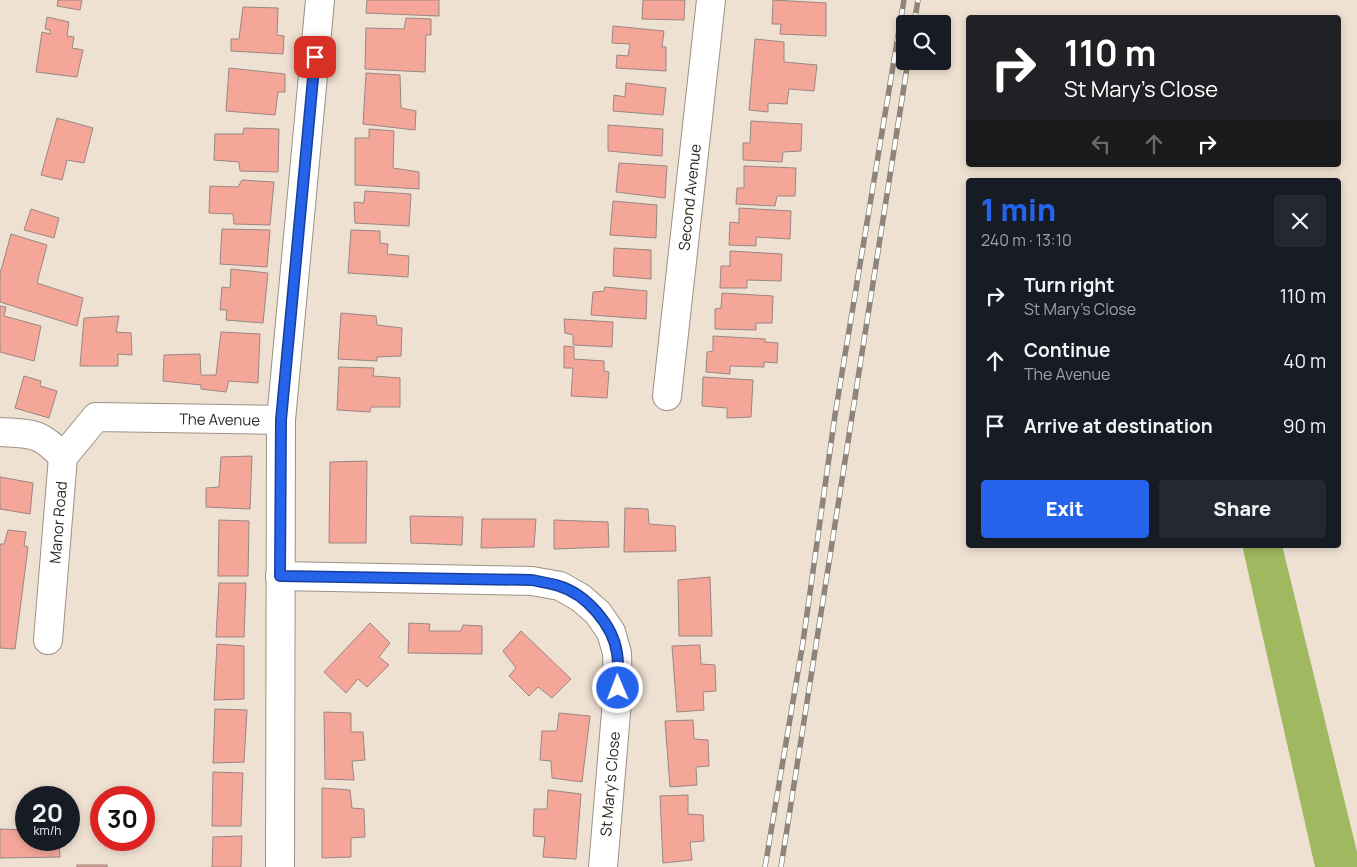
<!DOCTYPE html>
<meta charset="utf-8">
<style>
:root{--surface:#171b24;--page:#242831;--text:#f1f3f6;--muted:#9ea1a6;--accent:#2563eb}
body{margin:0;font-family:Manrope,sans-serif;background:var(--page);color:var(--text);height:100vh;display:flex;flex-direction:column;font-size:19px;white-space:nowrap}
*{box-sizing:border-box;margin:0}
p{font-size:16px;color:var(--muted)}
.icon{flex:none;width:28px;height:28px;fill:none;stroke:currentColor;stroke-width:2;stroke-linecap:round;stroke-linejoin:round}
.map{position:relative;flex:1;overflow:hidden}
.panel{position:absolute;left:966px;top:178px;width:375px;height:370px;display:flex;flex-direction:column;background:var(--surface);border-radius:5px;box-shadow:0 2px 8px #0003}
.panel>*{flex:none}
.banner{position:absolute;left:966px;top:15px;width:375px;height:152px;border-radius:5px;box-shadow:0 2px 8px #0003;background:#202124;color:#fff;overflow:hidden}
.buttons{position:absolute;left:896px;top:15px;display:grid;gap:10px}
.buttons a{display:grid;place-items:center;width:55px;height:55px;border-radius:5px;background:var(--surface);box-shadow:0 2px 8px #0003;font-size:25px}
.speed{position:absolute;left:15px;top:786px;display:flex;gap:10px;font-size:25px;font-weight:700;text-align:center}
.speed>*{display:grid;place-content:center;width:65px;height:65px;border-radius:50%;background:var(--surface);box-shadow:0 2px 8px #0003;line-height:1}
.speed small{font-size:12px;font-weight:400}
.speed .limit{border:8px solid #d22;background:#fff;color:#111}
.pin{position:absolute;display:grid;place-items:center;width:42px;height:42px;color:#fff;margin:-21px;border-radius:10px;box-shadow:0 2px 8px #0006}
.me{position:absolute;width:55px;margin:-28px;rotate:359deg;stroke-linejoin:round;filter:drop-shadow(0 0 4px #0008)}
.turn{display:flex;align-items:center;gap:18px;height:105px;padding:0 15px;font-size:22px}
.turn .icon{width:65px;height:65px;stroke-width:2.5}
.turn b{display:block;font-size:35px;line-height:42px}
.lanes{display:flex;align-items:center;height:48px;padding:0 15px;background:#0003;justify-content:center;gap:25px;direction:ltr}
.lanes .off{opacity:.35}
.round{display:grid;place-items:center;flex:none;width:52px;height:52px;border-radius:5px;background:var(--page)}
.head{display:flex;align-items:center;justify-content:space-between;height:85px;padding:0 15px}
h1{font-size:30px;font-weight:800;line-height:38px;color:var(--accent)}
.action{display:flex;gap:10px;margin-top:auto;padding:10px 15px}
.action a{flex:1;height:58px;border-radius:5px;background:var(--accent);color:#fff;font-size:20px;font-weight:800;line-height:58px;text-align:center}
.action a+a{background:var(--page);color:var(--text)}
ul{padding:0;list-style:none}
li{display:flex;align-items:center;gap:15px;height:65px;padding:0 15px}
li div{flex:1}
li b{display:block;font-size:19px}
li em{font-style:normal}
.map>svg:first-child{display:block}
.forest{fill:#a0b860}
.building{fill:#f4a799;stroke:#9a8682}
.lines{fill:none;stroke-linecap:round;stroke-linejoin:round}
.minor-casing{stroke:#9e9183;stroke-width:30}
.minor{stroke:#fff;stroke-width:28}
.rail-casing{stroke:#8e857a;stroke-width:5.5}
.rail{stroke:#fff;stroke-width:4;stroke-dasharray:11;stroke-linecap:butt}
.route-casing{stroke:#184099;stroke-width:12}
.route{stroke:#2563eb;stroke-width:9}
.labels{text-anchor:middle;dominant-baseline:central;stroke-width:5;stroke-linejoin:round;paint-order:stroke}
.street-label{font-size:15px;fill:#2e2923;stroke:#fff}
</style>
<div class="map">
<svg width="1357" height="867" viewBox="0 0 1357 867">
<rect width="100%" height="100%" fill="#efe1d2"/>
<!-- forest -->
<path class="forest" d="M1242 545H1282L1357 852V867H1315Z"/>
<!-- building -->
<g class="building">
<path d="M58 0H82L80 10 57 6Z"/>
<path d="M367 0H439V16L366 13Z"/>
<path d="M643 0H685L684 20 642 19Z"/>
<path d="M773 0 826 3V36L780 34 781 24H772Z"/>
<path d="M243 7 278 8 277 35 284 36 283 54 231 51V39H239Z"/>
<path d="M47 17 69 22 67 36 74 37 72 48 83 50 77 77 36 72 42 32 50 34V30L45 29Z"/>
<path d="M406 18 431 19V35H426L425 72 365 69 366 28 404 29Z"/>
<path d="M613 26 664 31 662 47H666V71L616 68 617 55 628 56 630 44 612 43Z"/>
<path d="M755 39 784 42V62L817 65 814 91 789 89 787 104 768 103V112L749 110Z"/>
<path d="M229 68 285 74V92H278L275 115 226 111Z"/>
<path d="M366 73 400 75 401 108 416 111 415 130 363 124Z"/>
<path d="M626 83 666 88 663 115 613 111 614 95 625 97Z"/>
<path d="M57 118 93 128 84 163 67 160 62 180 41 175Z"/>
<path d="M751 121 802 124 801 151 783 152 782 162 743 160V143H750Z"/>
<path d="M608 125 663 129 662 156 608 151Z"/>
<path d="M244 128 279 129 278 172 240 171 239 162 214 160 215 134H243Z"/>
<path d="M369 129 394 131 393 168 419 172V189L355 185V138H369Z"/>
<path d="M619 163 667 166 665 198 616 192Z"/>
<path d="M744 166 796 168 795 196H777L775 206 736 204 737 188H744Z"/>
<path d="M242 180 274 182 270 225 234 224 233 214 209 213 210 186 238 187Z"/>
<path d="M365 191 411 194 409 226 355 223 354 202 364 203Z"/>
<path d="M613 201 657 205 656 238 610 235Z"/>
<path d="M739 208 791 211 790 239 756 237V246L729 245 730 222 739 223Z"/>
<path d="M31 209 59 218 54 238 24 230Z"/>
<path d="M222 229 270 230 267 267 220 264Z"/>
<path d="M351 230 380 231V243L388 244 387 254 409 256 408 277 348 273Z"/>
<path d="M11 234 47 245 37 283 83 298 77 326 0 302V274Z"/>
<path d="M614 248 651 250V279L613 276Z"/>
<path d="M730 251 782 254 781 281 747 280V288H720L721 266H730Z"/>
<path d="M231 269 268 273 263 323 226 320 227 310H220L222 287 230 288Z"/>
<path d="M605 287 647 291 646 319 591 315 593 292 604 291Z"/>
<path d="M722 293 773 296 772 323H756V330L715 329V309L721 308Z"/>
<path d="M0 306 6 307 4 316 41 326 34 361 0 352Z"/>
<path d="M341 313 376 316 377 325 402 328 401 356 377 357V361L338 359Z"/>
<path d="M119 316 116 332 131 333 132 355 118 354V366H80L84 318Z"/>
<path d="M564 319 613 322 612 347 573 345V335L565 333Z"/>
<path d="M221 332 260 334 258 383 229 381 226 392 201 389V385L163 381 164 355 200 354 201 375H216Z"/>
<path d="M713 336 765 339V342L778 343 777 363 764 362V367L730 366V374L706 372 707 352 713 351Z"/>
<path d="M564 346 574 347V359L604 361V371L609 372 607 398 571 396 573 368H564Z"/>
<path d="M339 367 374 368 373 376 400 378V407H371L370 412 337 410Z"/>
<path d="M24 376 41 381 40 386 57 391 49 418 15 408Z"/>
<path d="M703 377 753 380 751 417 727 418V408L702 406Z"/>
<path d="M252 456 250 509 206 507V488L219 487 221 457Z"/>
<path d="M367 461 366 543H329L330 462Z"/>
<path d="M0 477 33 483 30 514 0 509Z"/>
<path d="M625 508 648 509 649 524 675 526 676 551 624 552Z"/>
<path d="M410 516 463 517 462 545 411 543Z"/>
<path d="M482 519H536L534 547 481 548Z"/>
<path d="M219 520 249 521 248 576H218Z"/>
<path d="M554 520 608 522 609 547 554 549Z"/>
<path d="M8 530 26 532 24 546 28 547 15 649 0 648V544H4Z"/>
<path d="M710 577 712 636H679L678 580Z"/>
<path d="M219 583H246L244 637H216Z"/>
<path d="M370 623 390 643 379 657 389 665 367 687 358 679 346 693 324 672Z"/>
<path d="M409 623 430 624 429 631H461L463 625 482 626V654L408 653Z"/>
<path d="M521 631 571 679 552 698 538 687 529 696 509 676 516 668 503 651Z"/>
<path d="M217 644 244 646V699L214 700Z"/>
<path d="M700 645 701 664 715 665 716 691 703 692 704 710 677 712 672 646Z"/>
<path d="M215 709 247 710 244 762 213 763Z"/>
<path d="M324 712 351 713V732H363L365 760 352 761 354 780 325 779Z"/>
<path d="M559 713 590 716 582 782 552 778 551 761 540 760 542 731H557Z"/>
<path d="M693 720 694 739 708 740 709 766 696 767 697 785 670 787 665 721Z"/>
<path d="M213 772 243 773 241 826H212Z"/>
<path d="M322 788 350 790 352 808 364 809 365 837 351 838V857L322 858Z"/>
<path d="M548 790 581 794 576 859 543 857 545 837 533 836 534 809H547Z"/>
<path d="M688 795V814L703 815 704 841 690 842 692 860 663 863 660 796Z"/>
<path d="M0 829 26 830V840H59L60 857 0 858Z"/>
<path d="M242 836 241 867H212L213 837Z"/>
<rect x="77" y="865" width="30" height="2"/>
</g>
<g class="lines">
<defs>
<g id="minor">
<path id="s1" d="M667 396 711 0"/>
<path d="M0 432C33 434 40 432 63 457"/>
<path d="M280 576 532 581 560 586 581 598 598 613 611 632 617 653 618 689 603 867"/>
<path id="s2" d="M48 640 63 457 96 417 281 420"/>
<path d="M280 867 281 420 320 0"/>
</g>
</defs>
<!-- minor casing -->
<use href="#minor" class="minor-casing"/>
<!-- minor -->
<use href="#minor" class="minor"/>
<defs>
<g id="rail">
<path d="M914 24 918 0"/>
<path d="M765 867 803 642 835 415 904 0"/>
<path d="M781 867 908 61"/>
</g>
</defs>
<!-- rail casing -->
<use href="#rail" class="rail-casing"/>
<!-- rail -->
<use href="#rail" class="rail"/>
</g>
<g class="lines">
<defs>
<path id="route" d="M315 57 281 420 280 576 532 580C541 582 550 583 559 586 586 594 613 625 617 653 619 665 618 677 618 688"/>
</defs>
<!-- route casing -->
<use href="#route" class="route-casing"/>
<!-- route -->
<use href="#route" class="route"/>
</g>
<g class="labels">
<!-- street labels -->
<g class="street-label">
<text stroke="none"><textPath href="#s1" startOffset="200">Second Avenue</textPath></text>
<text stroke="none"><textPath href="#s2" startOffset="359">The Avenue</textPath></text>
<text stroke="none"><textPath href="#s2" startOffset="118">Manor Road</textPath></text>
<text transform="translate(610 784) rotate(-85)">St Mary's Close</text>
</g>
</g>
</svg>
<div class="buttons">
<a><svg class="icon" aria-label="search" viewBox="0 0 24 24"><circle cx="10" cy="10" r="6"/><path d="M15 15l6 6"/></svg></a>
</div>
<div class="speed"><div>20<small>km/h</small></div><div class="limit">30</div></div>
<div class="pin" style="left:315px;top:57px;background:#d93025"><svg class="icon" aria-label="arrive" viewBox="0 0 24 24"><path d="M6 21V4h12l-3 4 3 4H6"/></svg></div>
<svg class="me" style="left:618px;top:688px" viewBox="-20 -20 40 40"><circle r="17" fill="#2563eb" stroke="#fff" stroke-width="3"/><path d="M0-11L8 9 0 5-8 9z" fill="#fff"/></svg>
<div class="banner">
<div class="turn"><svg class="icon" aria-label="right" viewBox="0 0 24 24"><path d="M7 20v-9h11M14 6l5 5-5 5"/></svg><div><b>110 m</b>St Mary's Close</div></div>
<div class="lanes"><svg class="icon off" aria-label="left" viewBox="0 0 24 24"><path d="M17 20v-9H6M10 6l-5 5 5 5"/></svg><svg class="icon off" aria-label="ahead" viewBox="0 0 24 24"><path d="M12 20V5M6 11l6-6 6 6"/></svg><svg class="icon" aria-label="right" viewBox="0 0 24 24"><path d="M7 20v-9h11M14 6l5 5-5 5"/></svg></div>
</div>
<section class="panel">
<div class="head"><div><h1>1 min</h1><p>240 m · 13:10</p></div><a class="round"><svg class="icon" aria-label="close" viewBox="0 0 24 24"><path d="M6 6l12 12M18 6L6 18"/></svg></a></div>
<ul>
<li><svg class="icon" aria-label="right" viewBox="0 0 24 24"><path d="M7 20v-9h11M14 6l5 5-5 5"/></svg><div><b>Turn right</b><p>St Mary's Close</p></div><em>110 m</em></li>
<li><svg class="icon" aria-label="ahead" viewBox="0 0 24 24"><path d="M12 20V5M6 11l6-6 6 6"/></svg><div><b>Continue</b><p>The Avenue</p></div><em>40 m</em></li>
<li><svg class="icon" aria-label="arrive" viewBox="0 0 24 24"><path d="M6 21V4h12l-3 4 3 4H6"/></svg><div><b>Arrive at destination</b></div><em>90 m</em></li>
</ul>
<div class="action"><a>Exit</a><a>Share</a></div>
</section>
</div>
